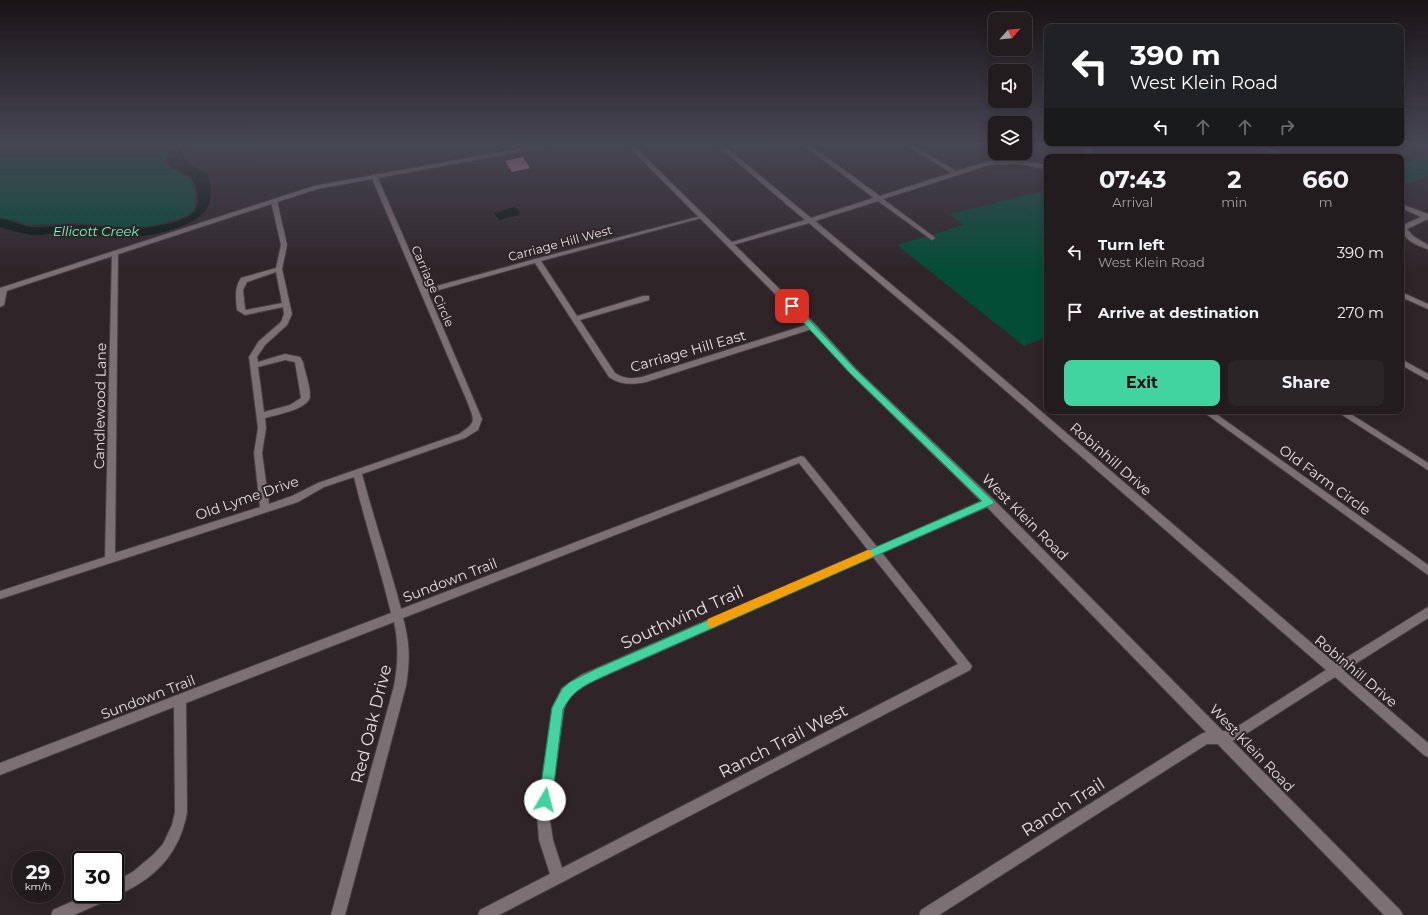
<!DOCTYPE html>
<style>
:root{--surface:#231c1f;--page:#2b2528;--text:#f1f3f6;--muted:#a3a1a4;--line:#403a3d;--accent:#42d4a0}
body{margin:0;font-family:Montserrat,sans-serif;background:var(--page);color:var(--text);height:100vh;display:flex;flex-direction:column;font-size:15px;white-space:nowrap}
*{box-sizing:border-box;margin:0}
p{font-size:13px;color:var(--muted)}
.icon{flex:none;width:22px;height:22px;fill:none;stroke:currentColor;stroke-width:2;stroke-linecap:round;stroke-linejoin:round}
.map{position:relative;flex:1;overflow:hidden}
.drawer{position:absolute;left:1044px;top:154px;width:360px;height:260px;display:flex;flex-direction:column;background:var(--surface);border-radius:8px;box-shadow:0 2px 10px #0003,0 0 0 1px var(--line)}
.drawer>*{flex:none}
.top-card{position:absolute;left:1044px;top:24px;width:360px;height:122px;border-radius:8px;box-shadow:0 2px 10px #0003,0 0 0 1px var(--line);background:#202124;color:#fff;overflow:hidden}
.needle{width:26px;rotate:63deg}
.tools{position:absolute;left:988px;top:12px;display:grid;gap:8px}
.tools a{display:grid;place-items:center;width:44px;height:44px;border-radius:8px;background:var(--surface);box-shadow:0 2px 10px #0003,0 0 0 1px var(--line);font-size:20px}
.speed{position:absolute;left:12px;top:851px;display:flex;gap:8px;font-size:20px;font-weight:700;text-align:center}
.speed>*{display:grid;place-content:center;width:52px;height:52px;border-radius:50%;background:var(--surface);box-shadow:0 2px 10px #0003,0 0 0 1px var(--line);line-height:1}
.speed small{font-size:10px;font-weight:400}
.speed .limit{border:2px solid #111;border-radius:6px;background:#fff;color:#111}
.pin{position:absolute;display:grid;place-items:center;width:34px;height:34px;color:#fff;margin:-17px;border-radius:8px;box-shadow:0 2px 6px #0006}
.me{position:absolute;width:44px;margin:-22px;rotate:8deg;stroke-linejoin:round;filter:drop-shadow(0 0 3px #0008)}
.turn{display:flex;align-items:center;gap:14px;height:84px;padding:0 20px;font-size:18px}
.turn .icon{width:52px;height:52px;stroke-width:2.5}
.turn b{display:block;font-size:28px;line-height:34px}
.lanes{display:flex;align-items:center;height:38px;padding:0 20px;background:#0003;justify-content:center;gap:20px;direction:ltr}
.lanes .off{opacity:.35}
.eta{display:flex;justify-content:space-evenly;align-items:center;height:68px;text-align:center}
.eta b{font-size:24px;font-weight:700;line-height:28px}
.action{display:flex;gap:8px;margin-top:auto;padding:8px 20px}
.action a{flex:1;height:46px;border-radius:8px;background:var(--accent);color:#111;font-size:16px;font-weight:700;line-height:46px;text-align:center}
.action a+a{background:var(--page);color:var(--text)}
ul{padding:0;list-style:none}
li{display:flex;align-items:center;gap:12px;height:60px;padding:0 20px}
li div{flex:1}
li b{display:block;font-size:15px}
li em{font-style:normal}
.map>svg:first-child{display:block}
.green{fill:#034d36}
.water{fill:#081610}
.building{fill:#e991ba}
.lines{fill:none;stroke-linecap:round;stroke-linejoin:round}
.minor-casing{stroke:#484043;stroke-width:2}
.tertiary-casing{stroke:#484043;stroke-width:2}
.minor{fill:#7d7075;fill-rule:evenodd}
.tertiary{fill:#7d7075;fill-rule:evenodd}
.route{fill:#42d4a0;stroke:#2b8a68}
.slow{fill:#f59e0b}
.labels{text-anchor:middle;dominant-baseline:central;stroke-width:4;stroke-linejoin:round;paint-order:stroke}
.far-street-label{font-size:12px;fill:#e4dddf;stroke:#2f2529}
.far-water-label{font-size:13px;font-style:italic;fill:#6dfdc6;stroke:#2f2529}
.street-label{font-size:14px;fill:#e4dddf;stroke:#2f2529}
.near-street-label{font-size:17px;fill:#e4dddf;stroke:#2f2529}
</style>
<div class="map">
<svg width="1428" height="915" viewBox="0 0 1428 915">
<rect width="100%" height="100%" fill="#2f2529"/>
<!-- green -->
<g class="green">
<path d="M0 144H175C167 149 165 154 166 164L171 169 191 179 195 190V205L193 211 186 216 153 226 128 227 75 223 27 225 17 221 0 218Z"/>
<path d="M1428 155V176L1401 186V165Z"/>
<path d="M1047 190V337L1024 346 897 245 964 225 949 214Z"/>
</g>
<!-- water -->
<g class="water">
<path d="M177 144H189C167 156 200 168 208 175 211 184 213 202 206 210 192 229 143 238 121 238 101 237 80 234 60 233 54 233 48 234 42 235 28 236 13 231 0 227V219H5L29 227H42L83 225 139 229 173 223 187 217 195 211 198 202 197 188 190 176 173 168 167 162 170 150Z"/>
<path d="M515 207 520 212 519 215 499 220 494 213Z"/>
</g>
<!-- building -->
<path class="building" d="M523 157 530 168 512 172 505 161Z"/>
<g class="lines">
<defs>
<g id="minor">
<path d="M716 144H722L811 218 874 198 802 144H808L880 196 951 173 905 144H911L956 171 989 161 1018 160 1047 165V169L1018 164 989 165 883 199 934 237 935 238 932 240 878 201 815 221 958 340 1336 664 1428 607V618L1344 671 1428 743V757L1424 755 1335 677 1238 739 1221 744H1207L939 915H919L921 910 1201 734C1210 730 1222 732 1232 730L1326 670 952 344 809 223 733 245H729V243L805 220Z"/>
<path d="M1091 144H1097L1092 150 1089 157H1083L1086 149Z"/>
<path d="M1251 144H1258L1289 157H1281Z"/>
<path d="M374 174 377 176 426 289 535 259 705 215V217L541 261 577 316 643 296H649V300L580 320 615 373C624 379 632 379 642 377L809 324H812L816 326 815 328 646 382C633 385 620 385 609 377L535 263 428 293 482 419 478 430 465 438 362 474C374 520 389 563 401 609L801 456 804 457 877 547 986 499H992L994 502 992 505 882 553 972 666 970 670 499 915H478L480 910 550 874 539 840 537 815 552 708 562 688 581 675 868 550 799 463 403 618C410 643 410 661 406 686L345 915H331L394 686C398 664 399 644 394 622L186 703 187 812C180 854 154 880 115 896L112 894 110 899 74 915H51L53 910 89 894H115V882L134 871 154 854 163 844 172 825 175 812 174 707 0 775V763L391 613C380 567 365 523 354 477L324 487 298 502 0 599V591L105 557 112 253 115 251 118 253 115 553 260 507 254 453 258 428 249 357 259 341 281 322 284 314 283 307 245 315 237 310C236 298 234 289 241 278L276 268 281 245 271 201 272 200 277 201 287 245 282 269 292 314 287 325 265 345 257 357 258 362 285 354 300 357 303 362C305 373 310 385 310 396 310 409 275 415 265 418L266 428 262 453 269 504 292 496 318 483 459 434C478 422 474 420 467 401L371 176ZM276 272 282 303 246 310 245 309 243 290 247 282ZM285 360 295 362 301 398 290 405 264 412 258 367ZM873 557 958 664 562 868 553 840 549 815 564 709 570 696 589 683Z"/>
<path d="M1401 204 1428 214V219L1407 229 1413 236 1428 245V249C1418 246 1401 239 1401 226L1421 217 1401 208Z"/>
<path d="M3 288 7 290 4 305 0 307V289Z"/>
<path d="M1401 292 1428 304V309L1401 297Z"/>
<path d="M1401 359 1428 374V380L1401 365Z"/>
<path d="M1202 411H1212L1428 565V575Z"/>
<path d="M1336 411H1346L1428 463V470Z"/>
</g>
<g id="tertiary">
<path d="M544 144H555L552 146 317 189 0 293V288L314 186Z"/>
<path d="M626 144H632L815 324 856 369 993 499 1400 910 1403 915H1384L985 505 850 373 809 328Z"/>
</g>
</defs>
<!-- minor casing -->
<use href="#minor" class="minor-casing"/>
<!-- tertiary casing -->
<use href="#tertiary" class="tertiary-casing"/>
<!-- minor -->
<use href="#minor" class="minor"/>
<!-- tertiary -->
<use href="#tertiary" class="tertiary"/>
</g>
<!-- sky -->
<linearGradient id="sky" x2="0" y2="1"><stop stop-color="#1a1417"/><stop offset="0.53" stop-color="#474654"/><stop offset="1" stop-color="#474654" stop-opacity="0"/></linearGradient>
<rect width="1428" height="272" fill="url(#sky)"/>
<!-- route -->
<path class="route" d="M789 304H794L856 370 994 502 993 504 604 676C584 686 574 689 563 709L552 800 550 805 545 806 541 805 539 800 552 708 562 689 570 682 596 669 982 501 850 373 789 307Z"/>
<!-- slow -->
<path class="slow" d="M868 550 872 551 873 554 872 557 716 626 712 628 708 626 707 623 708 619Z"/>
<g class="labels">
<!-- far-street labels -->
<g class="far-street-label">
<text transform="translate(560 243) rotate(-15)">Carriage Hill West</text>
<text transform="translate(433 286) rotate(66)">Carriage Circle</text>
</g>
<!-- far-water labels -->
<g class="far-water-label">
<text x="96" y="231">Ellicott Creek</text>
</g>
<!-- street labels -->
<g class="street-label">
<text transform="translate(688 351) rotate(-16)">Carriage Hill East</text>
<text transform="translate(100 406) rotate(-89)">Candlewood Lane</text>
<text transform="translate(1111 459) rotate(41)">Robinhill Drive</text>
<text transform="translate(1325 480) rotate(36)">Old Farm Circle</text>
<text transform="translate(247 498) rotate(-19)">Old Lyme Drive</text>
<text transform="translate(1025 517) rotate(45)">West Klein Road</text>
<text transform="translate(450 580) rotate(-21)">Sundown Trail</text>
<text transform="translate(1356 671) rotate(40)">Robinhill Drive</text>
<text transform="translate(148 697) rotate(-21)">Sundown Trail</text>
<text transform="translate(1252 748) rotate(46)">West Klein Road</text>
</g>
<!-- near-street labels -->
<g class="near-street-label">
<text transform="translate(682 617) rotate(-24)">Southwind Trail</text>
<text transform="translate(371 724) rotate(-76)">Red Oak Drive</text>
<text transform="translate(783 741) rotate(-27)">Ranch Trail West</text>
<text transform="translate(1063 807) rotate(-32)">Ranch Trail</text>
</g>
</g>
</svg>
<div class="tools">
<a><svg class="needle" viewBox="-14 -14 28 28"><path d="M0-13l5 13h-10z" fill="#e53935"/><path d="M0 13l5-13h-10z" fill="#a3a1a4"/></svg></a>
<a><svg class="icon" aria-label="sound" viewBox="0 0 24 24"><path d="M4 9h4l5-4v14l-5-4H4zM17 9q2 3 0 6"/></svg></a>
<a><svg class="icon" aria-label="layers" viewBox="0 0 24 24"><path d="M12 4l9 5-9 5-9-5zM3 14l9 5 9-5"/></svg></a>
</div>
<div class="speed"><div>29<small>km/h</small></div><div class="limit">30</div></div>
<div class="pin" style="left:792px;top:306px;background:#d93025"><svg class="icon" aria-label="arrive" viewBox="0 0 24 24"><path d="M6 21V4h12l-3 4 3 4H6"/></svg></div>
<svg class="me" style="left:545px;top:800px" viewBox="-20 -20 40 40"><circle r="19" fill="#fff"/><path d="M0-13L10 11 0 6-10 11z" fill="#42d4a0"/></svg>
<div class="top-card">
<div class="turn"><svg class="icon" aria-label="left" viewBox="0 0 24 24"><path d="M17 20v-9H6M10 6l-5 5 5 5"/></svg><div><b>390 m</b>West Klein Road</div></div>
<div class="lanes"><svg class="icon" aria-label="left" viewBox="0 0 24 24"><path d="M17 20v-9H6M10 6l-5 5 5 5"/></svg><svg class="icon off" aria-label="ahead" viewBox="0 0 24 24"><path d="M12 20V5M6 11l6-6 6 6"/></svg><svg class="icon off" aria-label="ahead" viewBox="0 0 24 24"><path d="M12 20V5M6 11l6-6 6 6"/></svg><svg class="icon off" aria-label="right" viewBox="0 0 24 24"><path d="M7 20v-9h11M14 6l5 5-5 5"/></svg></div>
</div>
<section class="drawer">
<div class="eta">
<div><b>07:43</b><p>Arrival</p></div>
<div><b>2</b><p>min</p></div>
<div><b>660</b><p>m</p></div>
</div>
<ul>
<li><svg class="icon" aria-label="left" viewBox="0 0 24 24"><path d="M17 20v-9H6M10 6l-5 5 5 5"/></svg><div><b>Turn left</b><p>West Klein Road</p></div><em>390 m</em></li>
<li><svg class="icon" aria-label="arrive" viewBox="0 0 24 24"><path d="M6 21V4h12l-3 4 3 4H6"/></svg><div><b>Arrive at destination</b></div><em>270 m</em></li>
</ul>
<div class="action"><a>Exit</a><a>Share</a></div>
</section>
</div>
